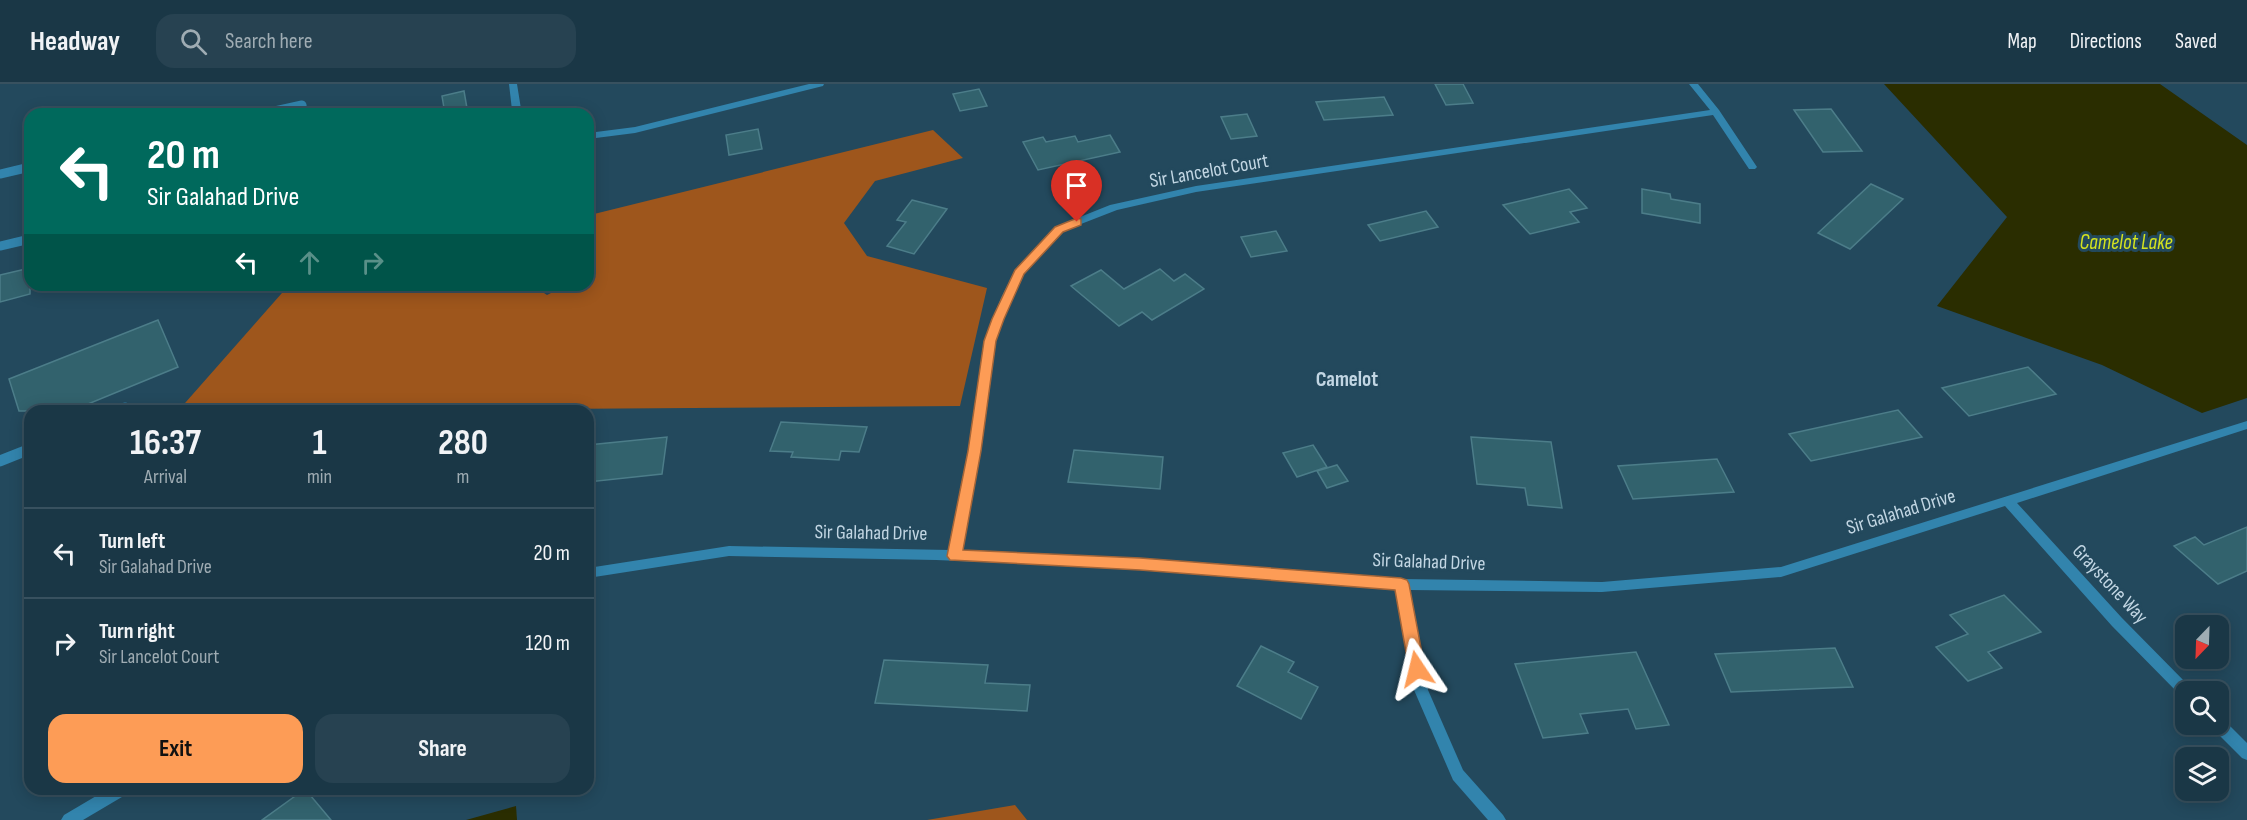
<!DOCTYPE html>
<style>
:root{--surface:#1a3746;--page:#274251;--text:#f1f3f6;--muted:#9facb3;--line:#38515f;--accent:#fd9c56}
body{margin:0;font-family:"Sofia Sans Condensed",sans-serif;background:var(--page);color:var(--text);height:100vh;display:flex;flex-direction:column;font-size:22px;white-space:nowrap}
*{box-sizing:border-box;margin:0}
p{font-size:20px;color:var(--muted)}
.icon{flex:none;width:33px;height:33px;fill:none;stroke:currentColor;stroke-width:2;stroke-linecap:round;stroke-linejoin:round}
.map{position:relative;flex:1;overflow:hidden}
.side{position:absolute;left:24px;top:321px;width:570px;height:390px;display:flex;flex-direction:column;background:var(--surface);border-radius:18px;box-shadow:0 3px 15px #0003,0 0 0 2px var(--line)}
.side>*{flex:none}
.hud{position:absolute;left:24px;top:24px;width:570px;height:183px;border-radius:18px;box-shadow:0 3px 15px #0003,0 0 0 2px var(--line);background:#00695c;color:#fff;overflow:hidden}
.needle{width:39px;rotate:203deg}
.controls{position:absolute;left:2175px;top:531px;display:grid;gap:12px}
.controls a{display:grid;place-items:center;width:54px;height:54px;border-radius:12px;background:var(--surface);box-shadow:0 3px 15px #0003,0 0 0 2px var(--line);font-size:30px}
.pin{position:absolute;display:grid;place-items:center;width:51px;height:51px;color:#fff;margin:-62px -26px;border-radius:50% 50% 50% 0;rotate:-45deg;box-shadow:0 0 6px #0007}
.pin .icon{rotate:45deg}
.me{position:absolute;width:66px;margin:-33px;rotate:350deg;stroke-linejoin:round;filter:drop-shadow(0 0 4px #0008)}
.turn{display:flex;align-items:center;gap:21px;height:126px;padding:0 24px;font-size:27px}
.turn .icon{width:78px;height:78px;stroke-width:2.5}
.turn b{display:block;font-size:42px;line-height:51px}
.lanes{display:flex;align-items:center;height:57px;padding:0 24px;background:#0003;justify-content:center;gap:30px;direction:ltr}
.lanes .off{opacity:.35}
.eta{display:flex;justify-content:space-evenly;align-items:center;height:102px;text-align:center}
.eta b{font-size:36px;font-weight:700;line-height:42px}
.cta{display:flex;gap:12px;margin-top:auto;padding:12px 24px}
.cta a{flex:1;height:69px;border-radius:18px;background:var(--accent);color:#111;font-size:24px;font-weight:700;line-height:69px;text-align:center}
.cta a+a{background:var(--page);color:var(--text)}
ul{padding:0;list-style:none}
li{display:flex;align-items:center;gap:18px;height:90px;padding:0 24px;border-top:2px solid var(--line)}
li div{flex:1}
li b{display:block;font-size:22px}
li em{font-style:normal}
header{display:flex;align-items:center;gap:36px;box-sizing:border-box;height:84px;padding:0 30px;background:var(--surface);border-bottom:2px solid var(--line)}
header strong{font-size:28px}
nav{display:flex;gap:33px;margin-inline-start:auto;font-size:21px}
.search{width:420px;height:54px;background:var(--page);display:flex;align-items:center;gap:15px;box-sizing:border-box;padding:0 21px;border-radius:18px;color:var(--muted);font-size:22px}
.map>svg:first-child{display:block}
.green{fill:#9e561c}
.water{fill:#2a2d00}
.building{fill:#32626d;stroke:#4c7d89;stroke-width:1.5}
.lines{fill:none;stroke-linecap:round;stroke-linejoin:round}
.service-far1{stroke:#3284ad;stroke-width:9}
.service{stroke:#3284ad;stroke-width:11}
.minor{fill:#3284ad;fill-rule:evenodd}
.route{fill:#fd9c56;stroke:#a46538;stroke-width:1.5}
.labels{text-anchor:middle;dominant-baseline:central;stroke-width:6;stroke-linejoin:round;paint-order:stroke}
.street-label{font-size:20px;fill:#c2d6e3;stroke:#23495d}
.water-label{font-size:21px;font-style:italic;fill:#d4e31f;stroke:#23495d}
.neighbourhood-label{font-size:21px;font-weight:bold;fill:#c2d6e3;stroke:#23495d}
</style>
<header>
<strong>Headway</strong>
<div class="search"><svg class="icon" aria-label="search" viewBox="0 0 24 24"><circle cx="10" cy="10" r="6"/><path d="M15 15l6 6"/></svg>Search here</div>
<nav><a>Map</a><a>Directions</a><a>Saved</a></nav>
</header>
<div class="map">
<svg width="2247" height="736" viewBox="0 0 2247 736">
<rect width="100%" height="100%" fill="#23495d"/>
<!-- green -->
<g class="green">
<path d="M933 46 963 74 875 97 844 139 867 172 987 204 960 322 548 325 547 327H178L289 201H532L547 211 567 201H588V122L594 130Z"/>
<path d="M1015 721 1027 736H927Z"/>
</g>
<!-- water -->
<g class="water">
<path d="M1884 0H2160L2247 61V314L2202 329 2102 281 1937 222 2007 133Z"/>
<path d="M516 722 517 736H466Z"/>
</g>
<!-- building -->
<g class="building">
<path d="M1435 0H1463L1473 19 1446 21Z"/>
<path d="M979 5 987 22 960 27 953 10Z"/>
<path d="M464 7 468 30H445L442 12Z"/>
<path d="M1384 13 1393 31 1324 36 1316 18Z"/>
<path d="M1831 25 1862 67 1823 68 1794 26Z"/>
<path d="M1247 30 1257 52 1231 55 1221 33Z"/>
<path d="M758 45 762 65 729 71 726 51Z"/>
<path d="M1110 51 1120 68 1038 86 1023 58 1043 53 1046 58 1075 52 1078 58Z"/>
<path d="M1871 100 1903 115 1850 165 1818 149Z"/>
<path d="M1569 105 1587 124 1570 128 1579 138 1530 150 1503 121Z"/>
<path d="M1642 105 1670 110 1671 115 1700 120V139L1642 129Z"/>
<path d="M912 116 947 125 914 170 887 162 906 138 897 136Z"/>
<path d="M1426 127 1438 143 1380 157 1368 141Z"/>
<path d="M1276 147 1287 167 1251 173 1241 153Z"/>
<path d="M30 184V210L0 218V191Z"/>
<path d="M1160 185 1174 197 1185 190 1204 205 1152 236 1142 228 1119 242 1071 202 1101 186 1124 205Z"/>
<path d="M158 236 178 283 71 327H19L9 295Z"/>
<path d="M2028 283 2056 310 1969 332 1942 304Z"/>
<path d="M1898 326 1922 353 1811 377 1789 350Z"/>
<path d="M781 338 867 343 859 368 841 367 839 376 791 373 793 368 770 367Z"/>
<path d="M667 353 662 390 588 398V361Z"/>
<path d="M1471 353 1551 358 1562 424 1528 421 1525 404 1477 400Z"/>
<path d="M1313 361 1327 383 1297 393 1283 369Z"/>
<path d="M1074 366 1163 373 1160 405 1068 398Z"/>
<path d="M1717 375 1734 408 1633 415 1618 382Z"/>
<path d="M1337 381 1348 397 1327 404 1317 387Z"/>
<path d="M2247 443V487L2218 500 2174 462 2195 453 2204 461Z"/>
<path d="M2004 511 2041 548 1988 568 2002 584 1968 597 1936 563 1968 550 1950 531Z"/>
<path d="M1261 562 1294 578 1288 588 1318 603 1301 635 1237 602Z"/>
<path d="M1835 564 1853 603 1731 608 1715 570Z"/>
<path d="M1636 568 1669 641 1636 645 1628 625 1580 630 1588 649 1543 654 1515 580Z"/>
<path d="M884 576 988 581 985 599 1030 601 1027 627 875 619Z"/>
<path d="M305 705 331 736H262Z"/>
</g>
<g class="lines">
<!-- service-far1 -->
<g class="service-far1">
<path d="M261 30 302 21 303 30"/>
<path d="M0 90 30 83"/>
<path d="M0 162 30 155"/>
</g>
<!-- service -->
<g class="service">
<path d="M119 327 125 324"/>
<path d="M0 377 30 365"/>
</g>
<!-- minor -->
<g class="minor">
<path d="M509 0H517L521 25 527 30H516L512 26Z"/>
<path d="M809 0H824L823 2 635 49 588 55V49L635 43Z"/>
<path d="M1689 0H1698L1719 26 1757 83 1755 85H1749L1713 31 1196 108 1117 126 1063 147 1023 191 1011 214 996 257 981 367 962 467 1140 475 1401 495 1602 498 1781 483 2247 337V345L2017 419 2122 534 2191 604 2193 608H2186V614L2181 612 2112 542 2005 422 1781 493 1602 508 1409 506 1428 606 1463 686 1503 731 1506 736H1488L1453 696 1414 606 1395 505 1140 485 936 476 729 472 588 494V484L729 462 950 466 969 367 984 257 1001 214 1015 186 1055 143 1110 121 1196 102 1710 26Z"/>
<path d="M2218 634 2223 635 2247 659V676L2242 674 2213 645 2211 640H2218Z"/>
<path d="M108 705H129L127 710 83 736H61L64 731Z"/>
</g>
</g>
<!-- route -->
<path class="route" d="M1077 134 1081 135V141L1063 148 1024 190 1004 235 996 257 981 367 963 466 1140 474 1401 494 1407 496 1409 500 1425 585 1422 590 1417 592 1411 590 1409 585 1395 506 1140 486 950 476 947 472 968 367 984 257 992 235 1015 186 1055 143Z"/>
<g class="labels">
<!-- street labels -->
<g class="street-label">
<text transform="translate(1209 87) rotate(-10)">Sir Lancelot Court</text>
<text transform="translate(1901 428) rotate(-17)">Sir Galahad Drive</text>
<text transform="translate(871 449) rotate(1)">Sir Galahad Drive</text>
<text transform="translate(1429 478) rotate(2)">Sir Galahad Drive</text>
<text transform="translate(2110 500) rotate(47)">Graystone Way</text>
</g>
<!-- water labels -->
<g class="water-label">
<text x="2126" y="158">Camelot Lake</text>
</g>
<!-- neighbourhood labels -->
<g class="neighbourhood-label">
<text x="1347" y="295">Camelot</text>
</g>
</g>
</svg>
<div class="controls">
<a><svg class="needle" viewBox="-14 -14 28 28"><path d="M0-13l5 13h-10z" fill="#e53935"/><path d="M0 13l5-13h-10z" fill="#9facb3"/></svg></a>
<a><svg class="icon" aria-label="search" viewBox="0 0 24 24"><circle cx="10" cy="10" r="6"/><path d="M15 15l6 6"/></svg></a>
<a><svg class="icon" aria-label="layers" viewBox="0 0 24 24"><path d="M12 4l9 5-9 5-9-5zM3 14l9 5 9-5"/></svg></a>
</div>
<div class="pin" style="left:1077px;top:138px;background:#d93025"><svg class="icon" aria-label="arrive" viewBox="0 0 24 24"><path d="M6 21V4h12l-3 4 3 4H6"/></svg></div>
<svg class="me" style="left:1417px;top:585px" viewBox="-20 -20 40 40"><path d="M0-17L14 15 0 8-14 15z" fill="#fd9c56" stroke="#fff" stroke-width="4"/></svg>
<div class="hud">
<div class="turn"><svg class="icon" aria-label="left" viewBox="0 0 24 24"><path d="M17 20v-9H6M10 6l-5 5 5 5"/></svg><div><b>20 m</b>Sir Galahad Drive</div></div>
<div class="lanes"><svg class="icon" aria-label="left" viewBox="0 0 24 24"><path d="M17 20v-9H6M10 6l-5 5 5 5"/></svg><svg class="icon off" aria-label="ahead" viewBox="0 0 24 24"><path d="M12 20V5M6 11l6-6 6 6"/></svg><svg class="icon off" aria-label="right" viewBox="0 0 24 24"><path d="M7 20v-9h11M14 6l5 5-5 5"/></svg></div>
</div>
<section class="side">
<div class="eta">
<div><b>16:37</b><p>Arrival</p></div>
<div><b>1</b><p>min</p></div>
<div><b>280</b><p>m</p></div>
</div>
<ul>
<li><svg class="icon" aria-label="left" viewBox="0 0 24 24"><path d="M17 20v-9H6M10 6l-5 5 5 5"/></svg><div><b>Turn left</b><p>Sir Galahad Drive</p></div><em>20 m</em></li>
<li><svg class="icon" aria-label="right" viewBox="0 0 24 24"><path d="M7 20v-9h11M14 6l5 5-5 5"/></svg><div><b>Turn right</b><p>Sir Lancelot Court</p></div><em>120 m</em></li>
</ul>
<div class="cta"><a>Exit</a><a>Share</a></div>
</section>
</div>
